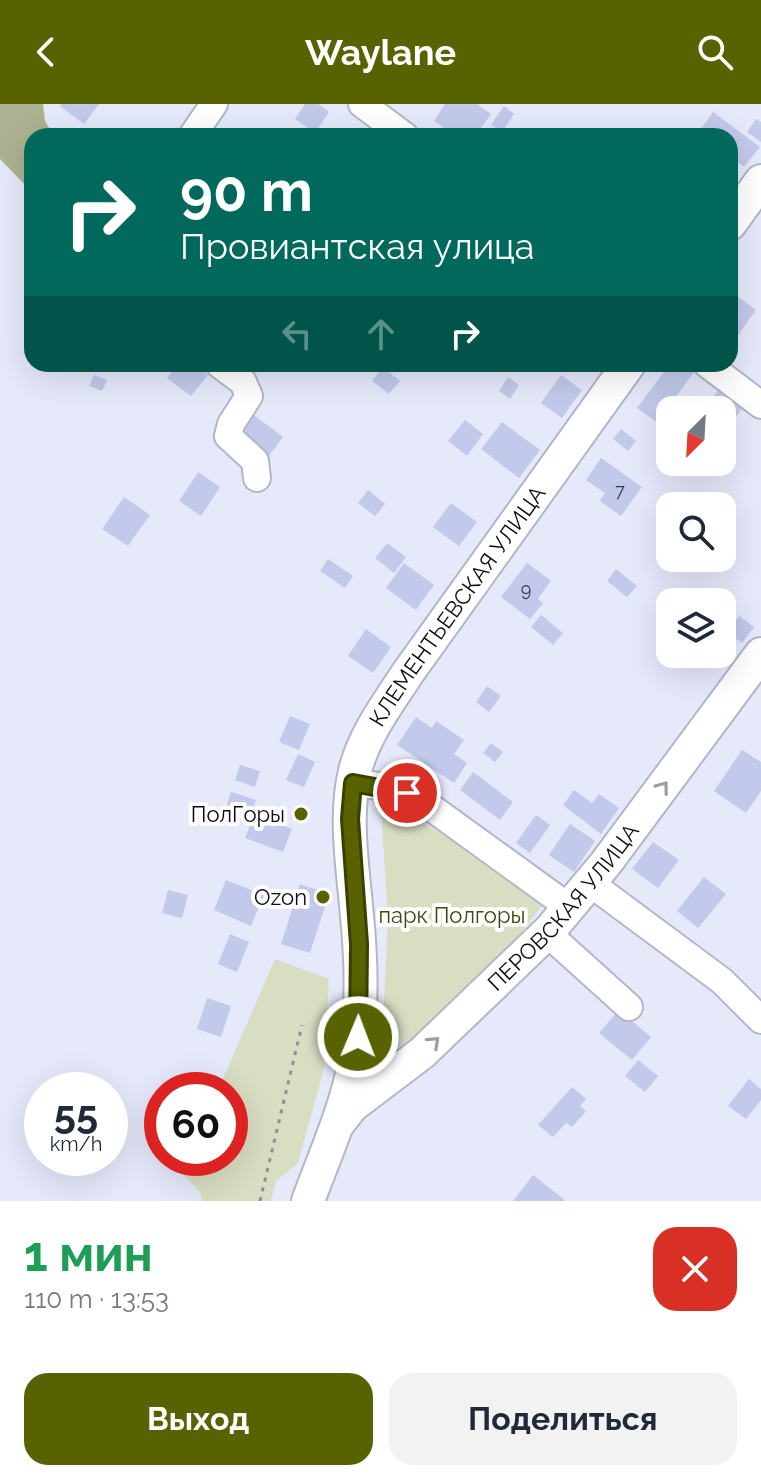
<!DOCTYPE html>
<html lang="ru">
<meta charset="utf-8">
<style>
:root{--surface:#fff;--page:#f2f2f3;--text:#1f2937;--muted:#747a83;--accent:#586200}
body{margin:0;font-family:Raleway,sans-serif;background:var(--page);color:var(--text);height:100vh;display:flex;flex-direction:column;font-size:30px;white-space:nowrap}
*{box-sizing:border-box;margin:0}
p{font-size:26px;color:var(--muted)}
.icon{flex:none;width:44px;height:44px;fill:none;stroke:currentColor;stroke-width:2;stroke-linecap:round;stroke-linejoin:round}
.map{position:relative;height:1097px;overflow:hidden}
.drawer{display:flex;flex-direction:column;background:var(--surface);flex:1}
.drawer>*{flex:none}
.top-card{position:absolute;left:24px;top:24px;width:714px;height:244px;border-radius:24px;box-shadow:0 8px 32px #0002;background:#00695c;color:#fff;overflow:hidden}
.needle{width:52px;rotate:204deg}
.fabs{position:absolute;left:656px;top:292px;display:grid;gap:16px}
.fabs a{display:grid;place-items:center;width:80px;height:80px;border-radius:16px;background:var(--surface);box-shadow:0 8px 32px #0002;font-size:40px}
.speed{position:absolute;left:24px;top:968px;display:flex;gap:16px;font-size:40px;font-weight:700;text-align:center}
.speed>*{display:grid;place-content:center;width:104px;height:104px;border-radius:50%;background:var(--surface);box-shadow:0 8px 32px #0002;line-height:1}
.speed small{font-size:20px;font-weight:400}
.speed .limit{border:12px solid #d22;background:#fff;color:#111}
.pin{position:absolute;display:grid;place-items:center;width:68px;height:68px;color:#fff;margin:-34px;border:4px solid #fff;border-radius:50%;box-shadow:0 2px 8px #0007}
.me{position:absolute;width:88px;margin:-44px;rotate:1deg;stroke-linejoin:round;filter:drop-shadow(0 0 6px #0008)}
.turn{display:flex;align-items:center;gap:28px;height:168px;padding:0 24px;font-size:36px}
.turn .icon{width:104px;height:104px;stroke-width:2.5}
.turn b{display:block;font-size:56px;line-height:68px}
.lanes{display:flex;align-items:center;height:76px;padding:0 24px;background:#0003;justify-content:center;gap:40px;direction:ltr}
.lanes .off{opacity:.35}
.round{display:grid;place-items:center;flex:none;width:84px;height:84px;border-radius:24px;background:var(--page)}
.overview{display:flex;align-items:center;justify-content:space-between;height:136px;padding:0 24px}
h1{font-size:48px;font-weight:700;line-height:60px;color:#1e9e55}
.primary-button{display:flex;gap:16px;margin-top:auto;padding:16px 24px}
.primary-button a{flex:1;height:92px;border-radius:24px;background:var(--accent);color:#fff;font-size:32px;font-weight:700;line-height:92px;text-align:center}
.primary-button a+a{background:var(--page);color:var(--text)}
header{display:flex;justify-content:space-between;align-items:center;height:104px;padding:0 24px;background:var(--accent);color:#fff;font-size:36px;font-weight:700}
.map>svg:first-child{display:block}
.green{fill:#d8dec2}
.forest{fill:#acb291}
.building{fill:#c2c9ea}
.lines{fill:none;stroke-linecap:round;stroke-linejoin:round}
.minor-casing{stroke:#b3b6c7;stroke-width:30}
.major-casing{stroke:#b3b6c7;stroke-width:36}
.path{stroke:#8d909c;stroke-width:3;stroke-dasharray:4 6;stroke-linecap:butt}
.minor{stroke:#fff;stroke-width:26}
.major{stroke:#fff;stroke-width:32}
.oneway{stroke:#9e9ea0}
.route-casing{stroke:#394000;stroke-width:20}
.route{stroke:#586200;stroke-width:14}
.poi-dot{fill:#586200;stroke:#fff;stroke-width:3}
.labels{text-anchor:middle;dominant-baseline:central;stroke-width:8;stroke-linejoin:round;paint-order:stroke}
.number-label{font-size:18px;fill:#3a3c48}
.street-label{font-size:22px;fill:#0c0d12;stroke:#fff}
.poi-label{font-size:22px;fill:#0c0d12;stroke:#fff;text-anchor:end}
.park-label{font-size:22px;fill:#40470f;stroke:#fff}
</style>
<header><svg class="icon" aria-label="back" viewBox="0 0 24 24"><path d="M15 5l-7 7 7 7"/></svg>Waylane<svg class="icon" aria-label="search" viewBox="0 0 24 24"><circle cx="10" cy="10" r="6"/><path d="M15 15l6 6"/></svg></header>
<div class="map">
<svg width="761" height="1097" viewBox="0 0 761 1097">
<rect width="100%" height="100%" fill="#e5e9fa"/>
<!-- green -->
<g class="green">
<path d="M380 692 547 795 506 849 457 890 418 936 396 944 379 935 383 922 388 813Z"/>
<path d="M275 855 329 875 324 964 298 1059 276 1077 271 1097H202L200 1088 167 1054H230V986H218Z"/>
</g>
<!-- forest -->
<path class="forest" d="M0 0H43L45 17 54 32H32V88L0 55Z"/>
<!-- building -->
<g class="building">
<path d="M61 0H99L84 20 60 2Z"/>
<path d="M305 0H318L329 8 315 29 295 15Z"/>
<path d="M445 0H477L491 10 475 32H456L434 17Z"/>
<path d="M504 2 514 10 502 28 491 21Z"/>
<path d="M713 8 760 43 744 63 730 52V32H696Z"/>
<path d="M756 15 761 18V38L747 28Z"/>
<path d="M730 187 756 206 736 234 730 230Z"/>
<path d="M177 260H193L208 271 191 292 167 274Z"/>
<path d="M670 260H684L694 268 667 305 670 311 662 322 637 304Z"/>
<path d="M383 263 400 277 389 290 372 277Z"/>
<path d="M94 271 107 276 102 287 89 282Z"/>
<path d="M561 271 582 286 562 314 541 299Z"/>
<path d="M508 273 519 281 510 295 499 287Z"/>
<path d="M718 286 743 303 724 330 722 306H704Z"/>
<path d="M250 308 283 333 268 353 235 327Z"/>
<path d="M465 316 483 330 467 352 448 337Z"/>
<path d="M502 318 540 346 519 374 481 345Z"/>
<path d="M621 325 636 337 628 347 613 335Z"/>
<path d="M601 354 642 383 621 412 600 397 605 389 586 376Z"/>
<path d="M198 368 220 383 201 412 179 397Z"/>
<path d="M368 386 385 400 375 412 358 399Z"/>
<path d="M124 393 150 411 128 442 102 425Z"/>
<path d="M451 399 477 418 459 442 433 423Z"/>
<path d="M387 439 406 453 394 469 375 454Z"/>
<path d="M328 455 353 472 345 484 320 467Z"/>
<path d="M404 459 434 481 416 506 386 484Z"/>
<path d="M527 459 551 477 538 495 543 499 530 515 501 493Z"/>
<path d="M616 465 637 482 627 493 607 477Z"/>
<path d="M541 511 563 529 553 541 531 523Z"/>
<path d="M739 512 754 523 742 539 727 528Z"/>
<path d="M366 525 391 543 373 569 348 552Z"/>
<path d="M487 582 501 592 489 608 476 598Z"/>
<path d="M290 612 310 620 299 646 279 638Z"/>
<path d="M416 613 432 624 436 617 464 636 454 650 467 659 454 679 397 641Z"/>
<path d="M491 639 503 648 495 658 483 649Z"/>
<path d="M742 646 761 658V687L746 709 714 687Z"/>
<path d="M298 650 315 658 304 683 286 676Z"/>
<path d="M240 661 260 667 255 683 235 676Z"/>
<path d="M473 668 513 698 500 716 460 686Z"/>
<path d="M574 686 592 699 599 690 619 704 601 730 563 701Z"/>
<path d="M231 688 256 696 251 709 227 701Z"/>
<path d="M254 711 292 725 283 748 245 734Z"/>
<path d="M536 711 550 721 530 749 516 739Z"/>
<path d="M570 720 595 737 574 768 549 751Z"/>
<path d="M653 738 679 756 658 784 632 765Z"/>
<path d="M704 773 726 790 698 824 677 807Z"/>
<path d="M226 776 264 791 251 822 214 806Z"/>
<path d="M300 780 329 790 310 849 281 840Z"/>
<path d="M168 786 188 791 182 814 162 809Z"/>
<path d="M230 830 249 838 237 868 218 860Z"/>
<path d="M207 894 231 902 221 933 197 925Z"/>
<path d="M619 906 651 933 632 956 599 929Z"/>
<path d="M638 956 658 972 645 988 625 972Z"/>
<path d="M749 975 761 985V996L746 1015 728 1002Z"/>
<path d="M572 983 586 995 580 1002 586 1007 572 1023 566 1019 553 1033 538 1021Z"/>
<path d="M533 1071 566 1097H513Z"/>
</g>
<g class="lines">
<defs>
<g id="minor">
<path d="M362 0 405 32"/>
<path d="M192 32 214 0"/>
<path d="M219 260 243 278 249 292 231 320 228 332 255 357 257 374"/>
<path d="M707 260 761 301"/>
<path d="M353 679 388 683 418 694 570 804"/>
<path d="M590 779 722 877 761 916"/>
<path d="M547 829 629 903"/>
</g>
<g id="major">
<path d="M730 120 761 77"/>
<path id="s1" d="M338 1020 352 1002 422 949 550 826 606 759 761 550"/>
<path id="s2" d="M308 1097C327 1045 353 990 358 934 362 894 361 852 357 812 353 764 344 714 355 667 364 631 387 601 407 570L629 260"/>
</g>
</defs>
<!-- minor casing -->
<use href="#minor" class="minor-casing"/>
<!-- major casing -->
<use href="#major" class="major-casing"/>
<!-- path -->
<path class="path" d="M260 1097 302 921"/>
<!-- minor -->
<use href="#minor" class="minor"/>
<!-- major -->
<use href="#major" class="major"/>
</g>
<!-- one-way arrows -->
<defs><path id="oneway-chevron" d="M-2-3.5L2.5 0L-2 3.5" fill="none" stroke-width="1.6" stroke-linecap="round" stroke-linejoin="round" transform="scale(2)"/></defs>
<g class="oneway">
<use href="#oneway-chevron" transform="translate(663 683) rotate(-53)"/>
<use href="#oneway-chevron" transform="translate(434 938) rotate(-43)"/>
</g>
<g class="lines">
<defs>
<path id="route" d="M358 933 359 840 350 715 353 679 407 689"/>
</defs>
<!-- route casing -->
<use href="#route" class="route-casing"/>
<!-- route -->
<use href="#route" class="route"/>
</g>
<!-- markers -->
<g class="poi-dot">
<circle cx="301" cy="710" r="8"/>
<circle cx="323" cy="793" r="8"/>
</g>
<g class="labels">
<!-- number labels -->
<g class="number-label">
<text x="620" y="386">7</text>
<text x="526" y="485">9</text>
</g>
<!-- street labels -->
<g class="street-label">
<text stroke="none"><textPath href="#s2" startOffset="634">КЛЕМЕНТЬЕВСКАЯ УЛИЦА</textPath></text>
<text stroke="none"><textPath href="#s1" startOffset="314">ПЕРОВСКАЯ УЛИЦА</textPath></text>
</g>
<!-- poi labels -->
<g class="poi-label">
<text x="285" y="710">ПолГоры</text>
<text x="307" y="793">Ozon</text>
</g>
<!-- park labels -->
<g class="park-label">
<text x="452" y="811">парк Полгоры</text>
</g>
</g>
</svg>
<div class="fabs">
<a><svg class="needle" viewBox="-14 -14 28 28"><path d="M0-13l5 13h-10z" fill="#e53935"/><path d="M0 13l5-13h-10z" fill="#747a83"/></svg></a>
<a><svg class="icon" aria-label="search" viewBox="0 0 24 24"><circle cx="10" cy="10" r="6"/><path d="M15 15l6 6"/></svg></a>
<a><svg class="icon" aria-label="layers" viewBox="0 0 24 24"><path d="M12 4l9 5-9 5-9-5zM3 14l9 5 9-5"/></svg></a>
</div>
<div class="speed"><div>55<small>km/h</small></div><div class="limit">60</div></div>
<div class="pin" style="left:407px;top:689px;background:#d93025"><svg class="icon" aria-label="arrive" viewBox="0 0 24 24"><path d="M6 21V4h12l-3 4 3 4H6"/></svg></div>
<svg class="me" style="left:358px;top:933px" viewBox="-20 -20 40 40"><circle r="17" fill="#586200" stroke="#fff" stroke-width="3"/><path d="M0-11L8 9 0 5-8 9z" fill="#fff"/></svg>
<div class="top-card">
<div class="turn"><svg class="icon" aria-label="right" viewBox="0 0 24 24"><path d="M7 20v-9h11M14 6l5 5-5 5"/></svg><div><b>90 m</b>Провиантская улица</div></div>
<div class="lanes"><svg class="icon off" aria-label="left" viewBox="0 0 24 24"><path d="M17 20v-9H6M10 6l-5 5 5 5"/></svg><svg class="icon off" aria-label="ahead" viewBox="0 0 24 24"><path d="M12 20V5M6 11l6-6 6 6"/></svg><svg class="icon" aria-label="right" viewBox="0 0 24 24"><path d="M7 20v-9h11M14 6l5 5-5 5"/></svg></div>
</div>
</div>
<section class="drawer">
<div class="overview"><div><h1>1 мин</h1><p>110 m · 13:53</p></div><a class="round" style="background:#d93025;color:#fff"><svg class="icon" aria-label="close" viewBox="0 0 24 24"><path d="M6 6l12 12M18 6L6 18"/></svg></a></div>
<div class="primary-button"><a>Выход</a><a>Поделиться</a></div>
</section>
